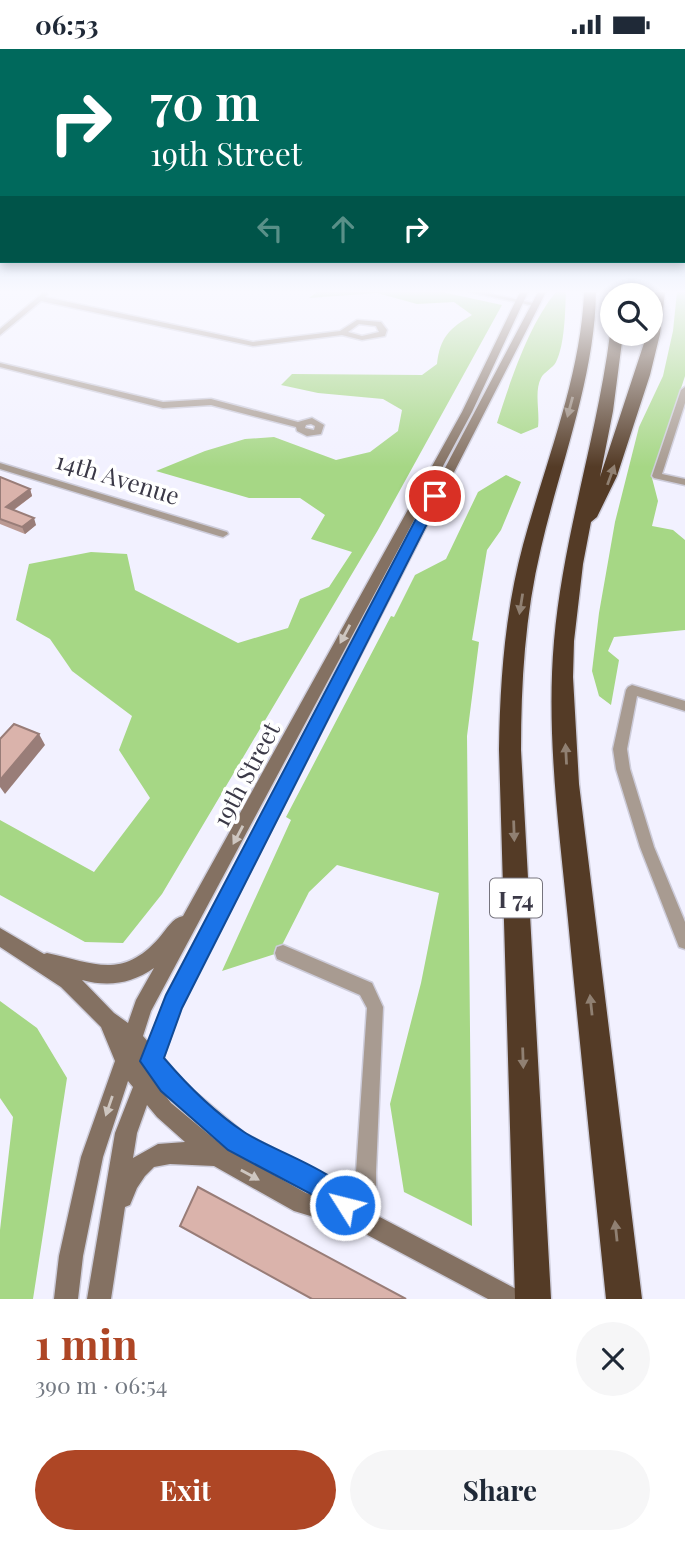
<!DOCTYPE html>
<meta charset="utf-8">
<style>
:root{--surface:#fff;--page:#f6f6f7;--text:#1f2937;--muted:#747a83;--accent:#ae4625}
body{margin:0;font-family:"Playfair Display",serif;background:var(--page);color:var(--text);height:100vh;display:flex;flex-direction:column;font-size:26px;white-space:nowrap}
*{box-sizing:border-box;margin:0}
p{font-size:23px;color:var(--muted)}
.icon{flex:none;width:38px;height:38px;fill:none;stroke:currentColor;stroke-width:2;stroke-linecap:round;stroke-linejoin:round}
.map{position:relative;height:1250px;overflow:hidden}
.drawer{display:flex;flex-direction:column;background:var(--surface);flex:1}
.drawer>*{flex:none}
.hud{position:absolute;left:0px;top:0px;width:686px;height:214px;box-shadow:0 4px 10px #0003;background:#00695c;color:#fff;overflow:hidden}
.controls{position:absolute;left:600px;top:234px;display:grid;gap:14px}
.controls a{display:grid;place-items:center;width:63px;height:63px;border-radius:50%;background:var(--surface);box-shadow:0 4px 10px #0003;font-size:35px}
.pin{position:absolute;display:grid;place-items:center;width:60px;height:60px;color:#fff;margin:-30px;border:4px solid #fff;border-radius:50%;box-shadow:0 2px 7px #0007}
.me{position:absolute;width:77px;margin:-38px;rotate:306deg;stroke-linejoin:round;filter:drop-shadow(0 0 5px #0008)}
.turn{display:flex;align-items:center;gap:24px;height:147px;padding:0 35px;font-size:32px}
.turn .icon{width:91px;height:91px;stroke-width:2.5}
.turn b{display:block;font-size:49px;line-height:60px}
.lanes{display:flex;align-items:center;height:66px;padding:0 35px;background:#0003;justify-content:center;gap:35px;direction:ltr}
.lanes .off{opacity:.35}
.round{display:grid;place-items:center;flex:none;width:74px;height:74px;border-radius:37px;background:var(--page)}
.headline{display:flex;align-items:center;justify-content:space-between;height:119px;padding:0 35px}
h1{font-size:42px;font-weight:700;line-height:52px;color:var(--accent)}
.action{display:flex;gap:14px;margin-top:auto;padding:14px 35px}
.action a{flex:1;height:80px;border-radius:42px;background:var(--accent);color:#fff;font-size:28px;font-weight:700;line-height:80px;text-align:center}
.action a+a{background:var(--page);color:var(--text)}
.status{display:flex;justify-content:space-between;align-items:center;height:49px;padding:0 35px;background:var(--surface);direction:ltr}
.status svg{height:19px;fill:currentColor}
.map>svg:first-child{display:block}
.green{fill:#a6d785}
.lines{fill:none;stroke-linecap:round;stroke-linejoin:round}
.street-casing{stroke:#cdccda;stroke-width:3}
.secondary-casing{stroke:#cdccda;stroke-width:3}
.highway-casing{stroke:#cdccda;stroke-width:3}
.street{fill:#a89b91;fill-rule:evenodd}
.secondary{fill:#847162;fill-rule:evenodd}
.highway{fill:#543b26;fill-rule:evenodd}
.wall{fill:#bb9a93}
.shaded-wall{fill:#997d78}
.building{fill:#dab3ab;stroke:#997d78;stroke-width:2}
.oneway{fill:#908072}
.oneway2{fill:#cec6c0}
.route{fill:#1a73e8;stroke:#114b97;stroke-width:2}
.labels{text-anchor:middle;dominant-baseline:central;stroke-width:7;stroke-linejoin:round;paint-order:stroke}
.shield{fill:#fff;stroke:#76747e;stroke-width:2}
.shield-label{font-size:23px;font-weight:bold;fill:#3b3947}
.street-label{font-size:24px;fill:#3b3947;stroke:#fff}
</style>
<div class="status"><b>06:53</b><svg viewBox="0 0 49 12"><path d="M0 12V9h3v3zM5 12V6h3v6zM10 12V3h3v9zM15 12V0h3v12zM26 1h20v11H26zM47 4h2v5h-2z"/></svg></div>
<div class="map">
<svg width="685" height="1250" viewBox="0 0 685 1250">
<rect width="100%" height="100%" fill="#f2f1ff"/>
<!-- green -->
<g class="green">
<path d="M317 243H442L502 256 378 481 162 845 123 894 85 893 0 846V771L94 823 150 749 119 701 132 667 72 622 50 590 16 571 29 515 91 503 127 505 135 541 238 594 288 579 300 550 329 538 352 503 311 490 325 466 300 449H249L156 422 205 402 245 390 274 388 336 411 370 403 398 382 402 361 383 350 318 344 281 336 292 325 422 326 437 315C440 288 450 279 472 266L454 253 417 255 377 244 309 249Z"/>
<path d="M556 243H566C565 263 565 295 556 313 553 319 544 323 541 329 534 343 540 362 538 378L521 385 497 374C510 333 529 275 556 243Z"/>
<path d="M677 243H685V327L652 429 658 452 652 477 673 481 685 491V581L614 588 608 602 619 611 611 656 599 647 592 622 599 564 615 473 639 378 663 327 673 282Z"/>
<path d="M506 426 521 433 501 481 487 501 472 591 479 593 467 687 472 1177 404 1143 390 1055 421 934 439 844 337 816 309 843 278 904 222 922 291 771 286 768 391 567 394 568 415 526 446 510 478 443Z"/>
<path d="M0 952 37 979 67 1029 33 1250H0V1181L13 1068 0 1049Z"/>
</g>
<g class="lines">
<defs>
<g id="street">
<path d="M44 243 48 245 45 248 253 293 340 282 357 271 381 273 387 281 385 287 362 291 342 286 253 297 41 252 0 286V280ZM359 275 376 277 379 283 362 287 348 283Z"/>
<path d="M470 243H482L538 255 534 257Z"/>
<path d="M0 314 163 353 211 350 298 373 312 369 324 376 321 385 307 387 297 382 296 378 211 356 163 359 0 318ZM311 375 315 377 314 381 305 379 306 376Z"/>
<path d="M685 338V354L662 425 685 430V436L654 429 652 427 681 341Z"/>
<path d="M0 414 227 483 228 485 223 488 219 487 0 420Z"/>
<path d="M632 636 685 652V662L637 647 627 700 630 720 654 798 685 873V900L679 898 640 798 616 720 613 700 626 641 628 638Z"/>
<path d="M283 896 372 934 383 958 376 1123V1172L373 1179 366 1182 359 1179 356 1172V1123L367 959 360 946 277 910 275 904 277 898Z"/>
</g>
<path id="secondary" d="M520 243H528L472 363 151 962 143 987 149 994 166 947 538 243H546L181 958 163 1010 176 1027 244 1084 332 1130 374 1165 520 1242 524 1250H488L360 1182 294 1162 214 1117 170 1115 154 1118 145 1127 137 1139 130 1156 125 1158 111 1250H87L115 1084 133 1038 128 1032 103 1108 83 1207 78 1250H54L59 1207 81 1108 115 1012 101 978 61 938 0 898V879L44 905 47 904C94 914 122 931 159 889 167 880 172 869 183 867L462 363ZM154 919 136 951 128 974 114 964 82 931C108 938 131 935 154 919ZM155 1033 228 1100 319 1148 306 1144 224 1098 171 1054ZM147 1056 157 1068 185 1093 158 1095 133 1109 137 1084Z"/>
<g id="highway">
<path d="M584 243H596C595 328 560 416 541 499 525 566 521 633 521 701L551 1250H515L499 701C500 631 505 563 523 496 545 415 581 327 584 243Z"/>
<path d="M609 243H621V247H612L611 250Z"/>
<path d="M653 243H665L660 285 650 326 617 427 597 468 591 473 583 515 574 592 573 628 579 735 642 1250H606C593 1124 580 997 568 871 559 779 546 685 554 592 563 488 597 388 610 285L612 282V285H623L613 362 600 428 647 285H651Z"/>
</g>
</defs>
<!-- street casing -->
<use href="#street" class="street-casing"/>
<!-- secondary casing -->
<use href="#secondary" class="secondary-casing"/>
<!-- highway casing -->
<use href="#highway" class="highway-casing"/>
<!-- street -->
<use href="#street" class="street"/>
<!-- secondary -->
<use href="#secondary" class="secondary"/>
<!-- highway -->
<use href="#highway" class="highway"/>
</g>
<!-- wall -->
<path class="wall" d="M0 428 30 440 32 447 14 461 36 476 25 485 0 475Z"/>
<!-- shaded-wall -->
<g class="shaded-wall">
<path d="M30 440 32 447 9 464 6 458Z"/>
<path d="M34 469 36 476 25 485 22 478Z"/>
<path d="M39 685 45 696 5 745 0 738V731Z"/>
</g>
<!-- building -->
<g class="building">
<path d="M0 428 30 440 6 458 34 469 22 478 0 470Z"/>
<path d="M14 675 39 685 0 731V690Z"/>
<path d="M198 1138 406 1250H312L180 1177Z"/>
</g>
<!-- one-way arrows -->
<defs><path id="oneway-solid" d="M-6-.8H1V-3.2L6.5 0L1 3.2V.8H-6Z" transform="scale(1.75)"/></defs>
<g class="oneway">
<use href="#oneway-solid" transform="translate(570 358) rotate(105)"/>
<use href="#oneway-solid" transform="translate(611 426) rotate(-70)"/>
<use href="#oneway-solid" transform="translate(521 555) rotate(99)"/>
<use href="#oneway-solid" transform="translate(566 705) rotate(-93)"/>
<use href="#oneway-solid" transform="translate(514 782) rotate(88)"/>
<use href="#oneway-solid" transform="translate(591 956) rotate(-96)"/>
<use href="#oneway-solid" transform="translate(523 1009) rotate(88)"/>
<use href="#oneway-solid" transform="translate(616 1182) rotate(-96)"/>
</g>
<g class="oneway2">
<use href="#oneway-solid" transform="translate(345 585) rotate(118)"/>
<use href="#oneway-solid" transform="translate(238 786) rotate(118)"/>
<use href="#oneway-solid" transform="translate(109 1057) rotate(109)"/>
<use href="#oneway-solid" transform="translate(250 1126) rotate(29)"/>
</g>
<!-- sky -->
<linearGradient id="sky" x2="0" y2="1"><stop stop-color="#94c2ec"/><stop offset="0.58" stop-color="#f9f9ff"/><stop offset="1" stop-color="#f9f9ff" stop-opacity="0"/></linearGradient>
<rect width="685" height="418" fill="url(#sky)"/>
<!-- route -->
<path class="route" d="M435 443 441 447 182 959 164 1009C187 1036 214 1063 244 1083 274 1103 344 1123 358 1156L354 1164 345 1168 315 1147 228 1101 161 1042 140 1012 166 946 428 447Z"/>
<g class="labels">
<!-- shield labels -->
<rect class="shield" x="490" y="829.5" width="52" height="39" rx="5"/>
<g class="shield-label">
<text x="516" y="849">I 74</text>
</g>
<!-- street labels -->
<g class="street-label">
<text transform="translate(118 428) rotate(17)">14th Avenue</text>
<text transform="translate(245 725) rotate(-62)">19th Street</text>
</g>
</g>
</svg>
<div class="controls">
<a><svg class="icon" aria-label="search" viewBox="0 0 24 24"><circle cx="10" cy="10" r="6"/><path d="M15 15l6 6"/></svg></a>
</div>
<div class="pin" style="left:435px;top:447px;background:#d93025"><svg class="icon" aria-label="arrive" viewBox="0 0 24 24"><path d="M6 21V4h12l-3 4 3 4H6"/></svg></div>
<svg class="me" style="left:345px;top:1156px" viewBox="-20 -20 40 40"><circle r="17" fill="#1a73e8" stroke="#fff" stroke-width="3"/><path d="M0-11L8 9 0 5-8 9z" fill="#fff"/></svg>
<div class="hud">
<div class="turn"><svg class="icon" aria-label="right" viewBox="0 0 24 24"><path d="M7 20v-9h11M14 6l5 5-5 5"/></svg><div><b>70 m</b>19th Street</div></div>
<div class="lanes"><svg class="icon off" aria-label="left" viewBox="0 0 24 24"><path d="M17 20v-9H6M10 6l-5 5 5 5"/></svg><svg class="icon off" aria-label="ahead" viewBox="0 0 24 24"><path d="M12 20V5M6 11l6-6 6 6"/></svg><svg class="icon" aria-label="right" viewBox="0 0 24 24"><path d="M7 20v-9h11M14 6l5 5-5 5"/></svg></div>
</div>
</div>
<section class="drawer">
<div class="headline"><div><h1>1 min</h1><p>390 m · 06:54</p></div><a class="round"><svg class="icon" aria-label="close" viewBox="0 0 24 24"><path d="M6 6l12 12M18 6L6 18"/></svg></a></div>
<div class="action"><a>Exit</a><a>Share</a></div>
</section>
